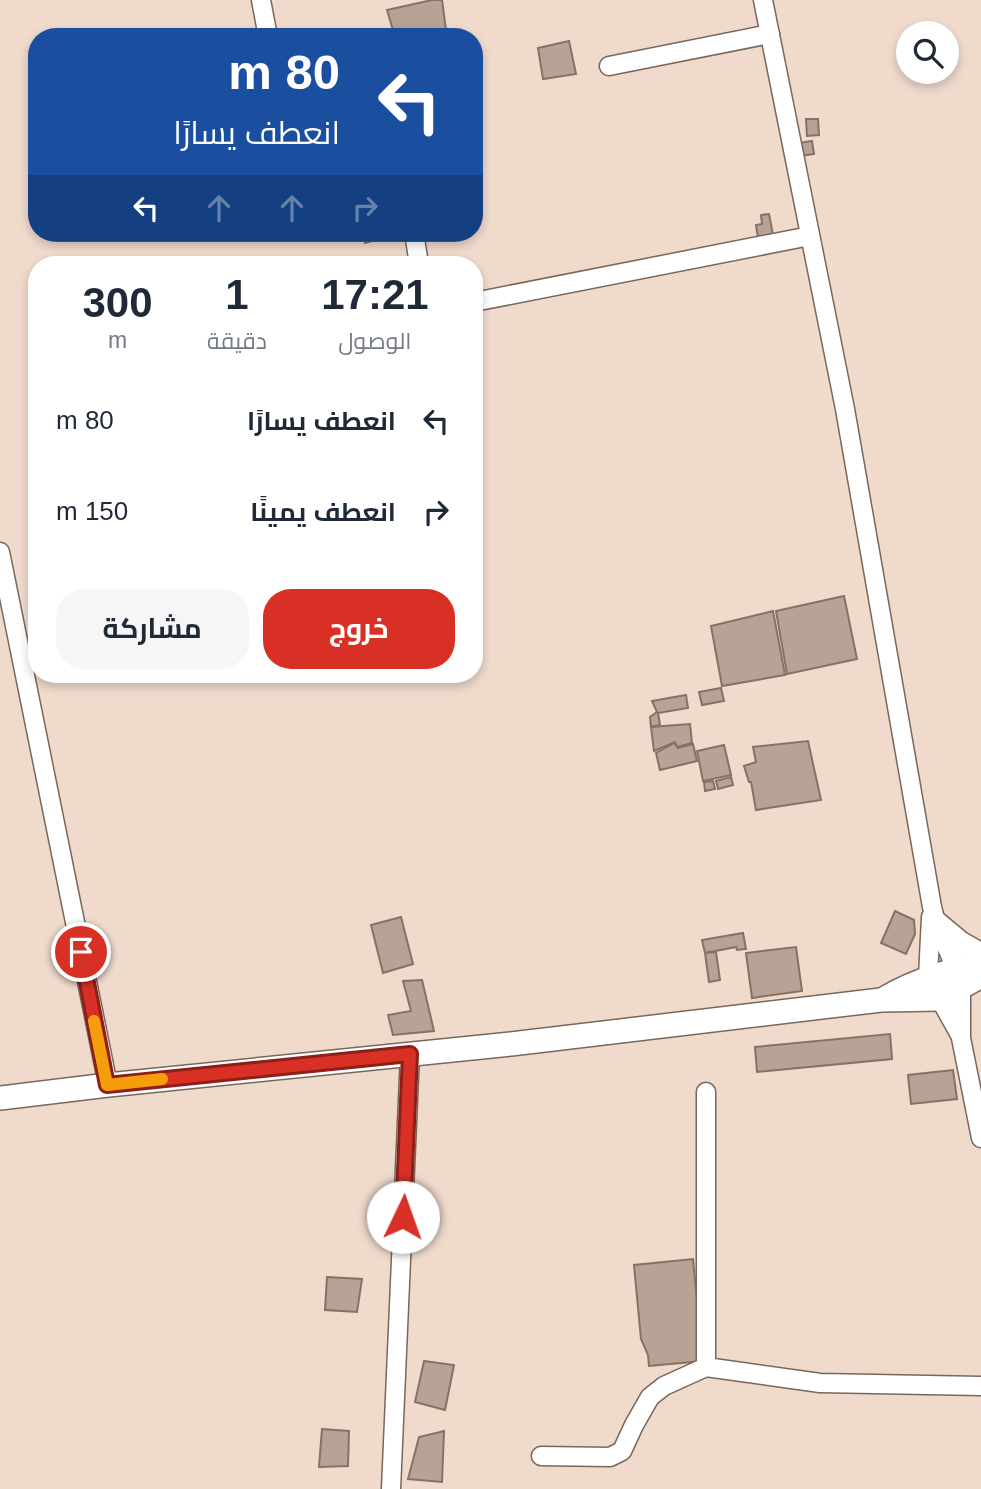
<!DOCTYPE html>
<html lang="ar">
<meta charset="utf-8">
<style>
:root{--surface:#fff;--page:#f6f6f7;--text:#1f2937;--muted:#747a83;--accent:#d93025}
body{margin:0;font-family:Arial,Cairo,sans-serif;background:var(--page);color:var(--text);direction:rtl;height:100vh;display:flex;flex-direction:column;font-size:26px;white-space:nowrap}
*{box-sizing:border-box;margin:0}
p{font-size:23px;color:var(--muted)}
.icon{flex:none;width:38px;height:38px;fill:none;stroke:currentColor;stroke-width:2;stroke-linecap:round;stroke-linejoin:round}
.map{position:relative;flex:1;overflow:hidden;direction:ltr}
.details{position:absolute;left:28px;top:256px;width:455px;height:427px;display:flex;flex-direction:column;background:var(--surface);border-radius:28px;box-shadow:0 4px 10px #0003;direction:rtl}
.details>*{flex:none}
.guide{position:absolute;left:28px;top:28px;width:455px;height:214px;border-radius:28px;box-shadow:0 4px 10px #0003;direction:rtl;background:#1a4fa0;color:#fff;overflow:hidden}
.tools{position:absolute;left:896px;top:21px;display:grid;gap:14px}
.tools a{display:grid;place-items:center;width:63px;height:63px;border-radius:50%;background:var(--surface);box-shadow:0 4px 10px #0003;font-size:35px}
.pin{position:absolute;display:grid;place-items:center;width:60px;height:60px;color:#fff;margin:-30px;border:4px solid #fff;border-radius:50%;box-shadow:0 2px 7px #0007}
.me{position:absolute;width:77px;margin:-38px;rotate:3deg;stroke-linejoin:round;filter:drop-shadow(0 0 5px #0008)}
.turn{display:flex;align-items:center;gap:24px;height:147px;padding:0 28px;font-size:32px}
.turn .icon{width:91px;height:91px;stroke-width:2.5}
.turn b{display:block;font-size:49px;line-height:60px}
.lanes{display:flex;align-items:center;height:66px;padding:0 28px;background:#0003;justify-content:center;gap:35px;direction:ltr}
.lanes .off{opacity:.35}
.eta{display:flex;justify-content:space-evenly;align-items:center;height:119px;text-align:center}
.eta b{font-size:42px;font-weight:700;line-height:49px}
.action{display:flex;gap:14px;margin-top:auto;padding:14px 28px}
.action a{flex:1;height:80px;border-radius:28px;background:var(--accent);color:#fff;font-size:28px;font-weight:700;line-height:80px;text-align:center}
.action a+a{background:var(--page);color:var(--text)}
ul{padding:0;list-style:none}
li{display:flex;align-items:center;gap:21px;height:91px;padding:0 28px}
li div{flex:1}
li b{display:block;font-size:26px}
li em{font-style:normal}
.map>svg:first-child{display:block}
.building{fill:#b7a396;stroke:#847266;stroke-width:2}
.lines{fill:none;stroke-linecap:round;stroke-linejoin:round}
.street-casing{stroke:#78675a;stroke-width:21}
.secondary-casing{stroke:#78675a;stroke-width:26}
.street{stroke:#fff;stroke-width:18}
.secondary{stroke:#fff;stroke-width:23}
.route-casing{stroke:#8d1f18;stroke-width:18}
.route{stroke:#d93025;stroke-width:12}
.slow{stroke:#f59e0b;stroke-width:12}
</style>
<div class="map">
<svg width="981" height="1489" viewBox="0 0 981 1489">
<rect width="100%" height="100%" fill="#efdacc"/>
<!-- building -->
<g class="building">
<path d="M432 0H442L447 37H395L387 10Z"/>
<path d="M569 41 576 74 543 79 538 48Z"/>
<path d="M806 119H818L819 135 807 136Z"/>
<path d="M812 141 814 154 801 156 799 143Z"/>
<path d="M769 214 773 235 758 238 756 225 762 224 761 215Z"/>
<path d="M363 233H380V239L365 243Z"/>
<path d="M844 596 857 659 787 674 776 611Z"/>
<path d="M773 611 785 675 722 686 711 626Z"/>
<path d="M721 688 724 701 702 705 699 692Z"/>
<path d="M686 695 688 708 658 713 660 725 651 727 650 717 657 712 652 701Z"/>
<path d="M690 724 692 743 677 747 675 742 654 751 651 727Z"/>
<path d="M808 741 821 800 756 810 751 782H749L744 766 756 762 753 747Z"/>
<path d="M674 743 678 748 693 744 697 761 660 770 656 753Z"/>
<path d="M724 745 731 775 703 781 697 751Z"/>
<path d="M731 777 733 785 718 789 716 781Z"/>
<path d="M713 781 715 789 705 791 704 782Z"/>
<path d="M895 911 914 920 915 934 906 954 881 943Z"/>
<path d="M401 917 413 964 383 973 371 925Z"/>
<path d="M743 933 746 949 737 950 736 947 705 953 702 940Z"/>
<path d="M796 947 802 991 752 998 746 953Z"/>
<path d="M716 952 720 980 709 982 705 953Z"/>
<path d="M422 980 434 1031 393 1035 388 1015 411 1011 403 981Z"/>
<path d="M890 1034 892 1059 757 1072 755 1047Z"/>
<path d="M953 1070 957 1099 911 1104 908 1075Z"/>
<path d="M693 1259 703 1361 649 1366 648 1355 641 1339 634 1265Z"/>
<path d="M327 1277 362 1279 357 1312 325 1310Z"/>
<path d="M424 1361 454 1365 445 1410 415 1402Z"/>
<path d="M322 1429 349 1431 348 1466 319 1467Z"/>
<path d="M444 1431 442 1482 408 1479 419 1437Z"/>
</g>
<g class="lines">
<defs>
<g id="street">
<path d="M261 0 268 37"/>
<path d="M763 0 845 409 932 907 936 923 961 980V1038L981 1138"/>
<path d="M609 66 770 34"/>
<path d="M414 233 419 264"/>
<path d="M474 302 810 236"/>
<path d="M0 552 108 1085"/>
<path d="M931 917 928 977 933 990 940 999 960 1035"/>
<path d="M706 1092V1367L820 1383 981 1386"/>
<path d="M541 1456 610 1457 622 1451 634 1425 650 1397 664 1386 706 1367"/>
<path d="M391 1489 410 1054"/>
</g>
<g id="secondary">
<path d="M936 923 960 943 981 955"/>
<path d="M887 997C917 980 948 971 981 963"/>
<path d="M0 1098 108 1085 511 1044 881 1000 940 999 981 976"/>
</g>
</defs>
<!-- street casing -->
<use href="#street" class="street-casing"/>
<!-- secondary casing -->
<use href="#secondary" class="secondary-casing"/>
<!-- street -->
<use href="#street" class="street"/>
<!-- secondary -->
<use href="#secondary" class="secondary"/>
</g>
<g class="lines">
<defs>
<path id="route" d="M81 952 107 1085 410 1054 403 1217"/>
</defs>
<!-- route casing -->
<use href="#route" class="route-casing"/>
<!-- route -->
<use href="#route" class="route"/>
<!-- slow -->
<path class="slow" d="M94 1021 107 1085 162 1079"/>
</g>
</svg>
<div class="tools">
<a><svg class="icon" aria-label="search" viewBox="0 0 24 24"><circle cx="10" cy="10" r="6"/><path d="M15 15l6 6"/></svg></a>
</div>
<div class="pin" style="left:81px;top:952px;background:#d93025"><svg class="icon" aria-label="arrive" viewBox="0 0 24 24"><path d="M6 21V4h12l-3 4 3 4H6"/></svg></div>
<svg class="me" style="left:403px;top:1217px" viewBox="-20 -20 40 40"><circle r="19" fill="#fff"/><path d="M0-13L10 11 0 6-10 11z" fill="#d93025"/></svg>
<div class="guide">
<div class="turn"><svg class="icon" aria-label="left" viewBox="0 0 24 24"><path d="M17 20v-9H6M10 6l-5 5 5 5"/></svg><div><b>80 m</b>انعطف يسارًا</div></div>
<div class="lanes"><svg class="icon" aria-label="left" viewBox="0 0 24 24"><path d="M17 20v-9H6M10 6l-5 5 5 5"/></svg><svg class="icon off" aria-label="ahead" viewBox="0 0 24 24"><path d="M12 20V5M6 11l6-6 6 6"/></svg><svg class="icon off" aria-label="ahead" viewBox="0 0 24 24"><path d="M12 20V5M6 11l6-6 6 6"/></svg><svg class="icon off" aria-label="right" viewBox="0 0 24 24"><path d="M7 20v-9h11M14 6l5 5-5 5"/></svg></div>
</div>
<section class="details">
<div class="eta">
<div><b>17:21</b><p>الوصول</p></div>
<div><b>1</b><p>دقيقة</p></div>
<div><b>300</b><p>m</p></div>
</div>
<ul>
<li><svg class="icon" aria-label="left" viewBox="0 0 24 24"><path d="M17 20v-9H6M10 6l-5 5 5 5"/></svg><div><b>انعطف يسارًا</b></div><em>80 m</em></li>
<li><svg class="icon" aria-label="right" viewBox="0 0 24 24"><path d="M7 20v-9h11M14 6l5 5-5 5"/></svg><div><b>انعطف يمينًا</b></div><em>150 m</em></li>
</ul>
<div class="action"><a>خروج</a><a>مشاركة</a></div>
</section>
</div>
